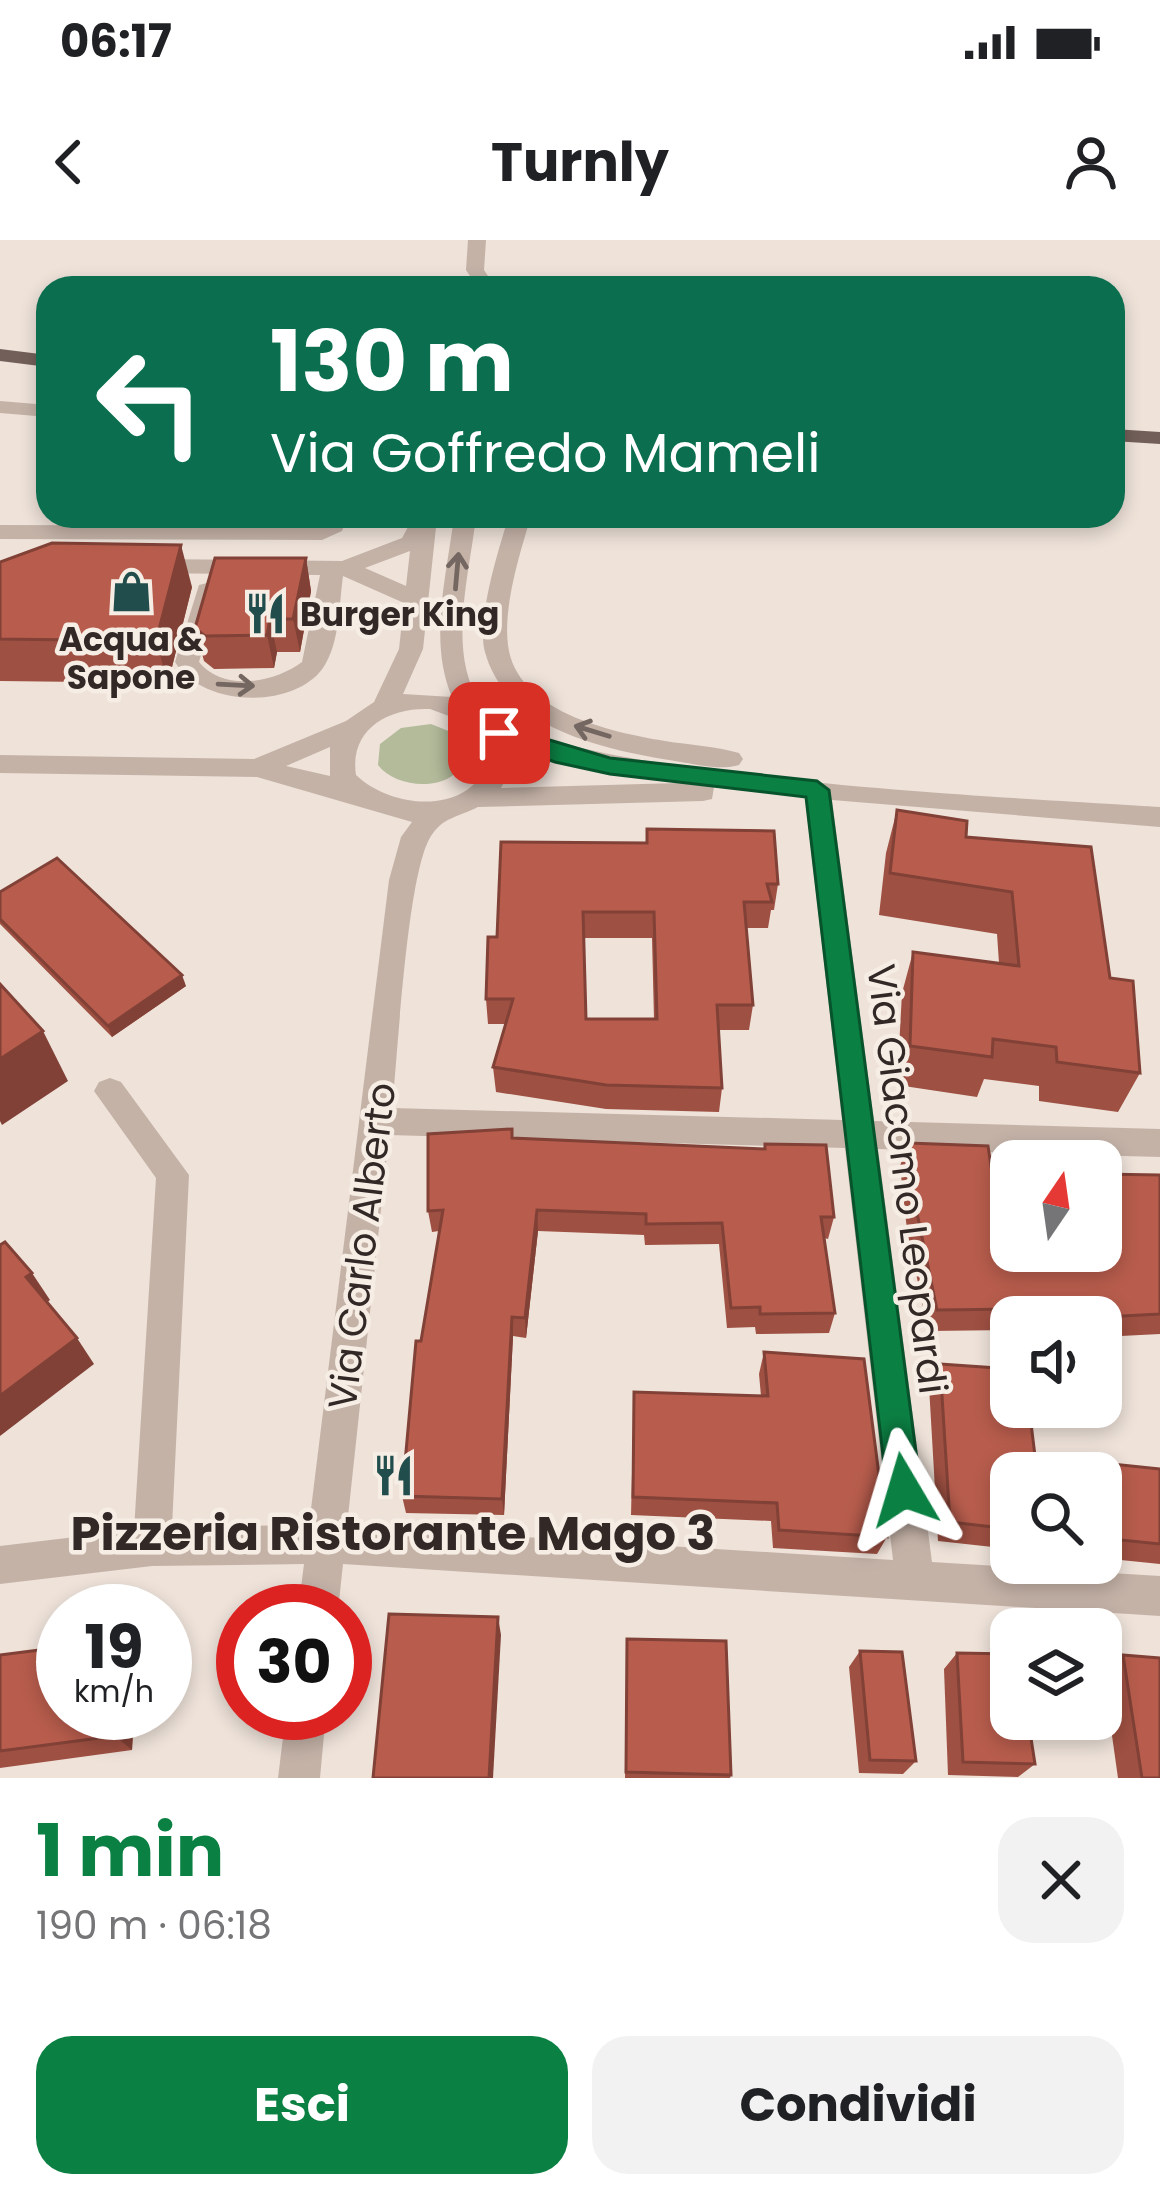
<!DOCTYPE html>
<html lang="it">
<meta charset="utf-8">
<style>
:root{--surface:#fff;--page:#f2f2f2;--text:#202124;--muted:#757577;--accent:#0b8043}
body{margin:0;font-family:Poppins,sans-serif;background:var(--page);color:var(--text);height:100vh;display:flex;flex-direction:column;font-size:45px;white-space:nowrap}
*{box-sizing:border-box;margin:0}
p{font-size:39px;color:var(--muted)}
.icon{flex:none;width:66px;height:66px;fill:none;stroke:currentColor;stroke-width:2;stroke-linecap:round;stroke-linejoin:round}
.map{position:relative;height:1538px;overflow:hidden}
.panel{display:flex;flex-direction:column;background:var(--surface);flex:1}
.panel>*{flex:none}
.hud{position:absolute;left:36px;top:36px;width:1089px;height:252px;border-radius:36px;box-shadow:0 6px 18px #0003;background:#0b6e4f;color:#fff;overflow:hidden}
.needle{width:78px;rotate:13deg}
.buttons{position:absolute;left:990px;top:900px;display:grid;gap:24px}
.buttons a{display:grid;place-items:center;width:132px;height:132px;border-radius:24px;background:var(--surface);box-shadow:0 6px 18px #0003;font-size:60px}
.speed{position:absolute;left:36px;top:1344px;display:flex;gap:24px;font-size:60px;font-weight:700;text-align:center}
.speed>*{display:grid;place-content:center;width:156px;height:156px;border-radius:50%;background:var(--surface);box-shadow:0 6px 18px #0003;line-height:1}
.speed small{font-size:30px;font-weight:400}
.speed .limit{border:18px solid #d22;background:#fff;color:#111}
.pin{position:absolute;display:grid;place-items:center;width:102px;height:102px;color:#fff;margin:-51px;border-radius:24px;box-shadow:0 6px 18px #0006}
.me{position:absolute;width:132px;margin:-66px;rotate:353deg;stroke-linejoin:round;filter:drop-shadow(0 0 9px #0008)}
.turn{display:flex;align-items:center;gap:42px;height:252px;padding:0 36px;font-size:54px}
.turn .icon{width:156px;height:156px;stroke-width:2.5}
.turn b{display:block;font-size:84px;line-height:102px}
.round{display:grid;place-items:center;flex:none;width:126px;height:126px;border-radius:36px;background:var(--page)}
.overview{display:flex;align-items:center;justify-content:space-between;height:204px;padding:0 36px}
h1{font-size:72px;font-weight:700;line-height:90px;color:var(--accent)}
.primary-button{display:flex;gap:24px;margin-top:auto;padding:24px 36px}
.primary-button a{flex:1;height:138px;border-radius:36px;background:var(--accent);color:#fff;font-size:48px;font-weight:700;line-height:138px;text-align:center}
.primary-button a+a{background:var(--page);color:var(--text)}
.status{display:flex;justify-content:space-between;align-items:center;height:84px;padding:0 60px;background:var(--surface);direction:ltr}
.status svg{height:33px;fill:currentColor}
header{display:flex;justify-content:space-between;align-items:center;height:156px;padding:0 36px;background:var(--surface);font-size:54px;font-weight:700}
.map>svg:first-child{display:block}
.green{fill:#b3bb9b}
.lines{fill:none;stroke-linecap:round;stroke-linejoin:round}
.minor{fill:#c4b2a7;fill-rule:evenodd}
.major{fill:#725f59;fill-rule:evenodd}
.wall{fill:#9e5042;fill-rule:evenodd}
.shaded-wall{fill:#814136}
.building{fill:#b85d4d;stroke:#814136;stroke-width:3;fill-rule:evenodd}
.oneway{stroke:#746761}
.route{fill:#0b8043;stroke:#07532c;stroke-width:3}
.labels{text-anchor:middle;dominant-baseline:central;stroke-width:9;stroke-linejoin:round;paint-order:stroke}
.far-poi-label{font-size:33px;font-weight:bold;fill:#322927;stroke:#f6ede5;text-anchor:start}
.street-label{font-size:39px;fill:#322927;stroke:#f6ede5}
.near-poi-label{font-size:48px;font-weight:bold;fill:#322927;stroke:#f6ede5}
</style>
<div class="status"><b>06:17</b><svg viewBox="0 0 49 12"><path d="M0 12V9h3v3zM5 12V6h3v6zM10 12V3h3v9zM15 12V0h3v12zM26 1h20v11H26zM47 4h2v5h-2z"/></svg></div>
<header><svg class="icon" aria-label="back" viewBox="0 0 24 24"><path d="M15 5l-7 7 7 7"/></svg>Turnly<svg class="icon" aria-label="person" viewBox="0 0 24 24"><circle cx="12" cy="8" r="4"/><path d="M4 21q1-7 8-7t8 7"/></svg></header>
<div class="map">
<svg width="1160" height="1538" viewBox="0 0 1160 1538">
<rect width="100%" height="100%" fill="#eee2d9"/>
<!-- green -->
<path class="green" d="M431 484 456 494 464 503C473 551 401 555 378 525L380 504 401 488Z"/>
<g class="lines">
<!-- minor -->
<g class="minor">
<path d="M468 0H486L484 30 496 48H478L466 30Z"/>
<path d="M0 161 48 165V177L0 173Z"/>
<path d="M326 276H348L342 291 322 300 0 299V285L317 286Z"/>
<path d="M414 276 437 278 423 409 403 454 452 457C428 401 447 335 454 276H476C470 333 446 413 481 464 532 539 1051 559 1160 567V587L832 560 874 881 1160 889V917L878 909 932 1322 1160 1336V1376L343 1324 338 1371H298L304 1324 152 1326 0 1344V1306L134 1290 156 938 94 851 99 842 110 838 121 842 189 935 172 1287 309 1285 389 640 401 597 412 582 257 537 0 533V515L254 519 346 481 374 462 399 409 404 363 343 336C339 365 340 403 323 428 293 470 202 467 175 422L199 345 207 343 219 350 199 422C223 452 274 443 302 422L320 335 150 333 138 326 150 319 342 321 402 298ZM410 311 406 346 365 328ZM430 469 476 486 491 506C484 576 396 573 356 535 349 489 389 467 430 469ZM330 507V536L286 526ZM516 509 587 529 679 543 501 548 515 523ZM714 547 805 557 842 880 392 868C398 814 407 633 431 596 443 577 459 577 478 567L703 561 712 559ZM389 895 845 908 893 1320 347 1286Z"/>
<path d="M509 276H531C520 313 503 366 508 405 516 472 611 492 665 501 690 505 715 506 739 513L743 519 739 525C720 531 695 524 675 521 606 510 506 490 485 412 476 381 499 307 509 276Z"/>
<path d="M286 1473H326L320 1538H278Z"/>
</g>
<!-- major -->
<g class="major">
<path d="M0 109 48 115V127L0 121Z"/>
<path d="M1113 189 1160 192V204L1113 201Z"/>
</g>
</g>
<!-- wall -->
<g class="wall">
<path d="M306 318 311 351 300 412H277L274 428 214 429 204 421 195 388Z"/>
<path d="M0 322 192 347 168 443 0 441Z"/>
<path d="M897 570 966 597 1110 738 1140 833 1118 872 1039 861V846L984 839 977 857 897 845 902 753 913 712 999 723 997 694 879 675 886 613Z"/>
<path d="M501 602 778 644 774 670H771L768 688H746L753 765 749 790H718L722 848 719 872 606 869 496 852 493 827 506 784H488L486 759 497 697ZM584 698H652L654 779H586Z"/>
<path d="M0 652 186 746 112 797 0 684Z"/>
<path d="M512 898 834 977 828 999 824 998 835 1073 829 1093 756 1094 755 1087 727 1088 719 1004 645 1005 644 995 538 991 526 1098 513 1096 504 1275 406 1273 402 1256 439 991 432 992 428 971Z"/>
<path d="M908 903 1000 986 1101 1011 1160 935V1094L1101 1097V1077H1011V1090L928 1091 907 990 900 926Z"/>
<path d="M764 1112 887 1297 877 1314 773 1308 771 1281 631 1275 634 1152 761 1156 759 1134Z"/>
<path d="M940 1124 1035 1216 1160 1229V1324L1101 1318V1233H1011V1309L938 1301 929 1146Z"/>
<path d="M627 1399 731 1535 730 1538H625Z"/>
<path d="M860 1411 916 1521 903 1534 859 1533 849 1427Z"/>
<path d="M957 1413 1035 1524 1018 1537 948 1535 944 1429Z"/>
<path d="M0 1415 134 1473 132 1510 0 1528Z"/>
<path d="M1123 1415 1160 1538H1118L1103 1432Z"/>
</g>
<!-- shaded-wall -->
<g class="shaded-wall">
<path d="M181 305 192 347 168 443 156 401Z"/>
<path d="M306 318 311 351 300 412 293 379Z"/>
<path d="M270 379 277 412 274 428 267 395Z"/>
<path d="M182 735 186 746 112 797 108 786Z"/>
<path d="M43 791 68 841 2 885 0 881V819Z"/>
<path d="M537 970 538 991 526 1098 525 1078Z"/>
<path d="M32 1033 50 1060 45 1064 26 1037Z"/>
<path d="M512 1077 513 1096 504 1275 502 1259Z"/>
<path d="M77 1098 94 1124 0 1196V1156Z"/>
<path d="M498 1377 501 1395 493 1538H489Z"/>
<path d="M116 1473H134L132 1510 115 1496Z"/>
</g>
<!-- building -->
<g class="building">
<path d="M52 303 181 305 156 401 0 399V322Z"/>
<path d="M215 318H306L293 379H270L267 395 205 396 195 388Z"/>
<path d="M897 570 967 581 966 597 1091 607 1110 738 1133 741 1140 833 1057 822 1056 807 993 799 992 817 910 806 913 712 1019 726 1012 652 890 633Z"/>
<path d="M647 589 774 591 778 644H767L772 662H744L753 765H717L722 848 606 845 493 827 513 759H486L488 697H497L501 602 647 603ZM583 672H654L657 779H586Z"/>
<path d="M57 618 182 735 108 786 0 679V652Z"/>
<path d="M0 744 43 791 0 819Z"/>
<path d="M512 889V898L765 909V904L826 905 834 977H821L835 1073 760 1074V1067L731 1068 722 983 646 984V974L537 970 525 1078 512 1077 502 1259 402 1256 416 1101H421L443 970 428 971V894Z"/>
<path d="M908 903 988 906 1000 986H1011V1011H1101V934L1160 935V1074L1104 1077 1101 1068 937 1070 916 968Z"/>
<path d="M5 1002 32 1033 26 1037 77 1098 0 1156V1005Z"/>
<path d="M764 1112 864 1119 887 1297 779 1290 777 1263 633 1257 634 1152 768 1156Z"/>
<path d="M940 1124 1011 1129V1167H1029L1035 1216 1160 1229V1304L1101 1298V1233H1011V1289L950 1282Z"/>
<path d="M389 1374 498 1377 489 1538H373Z"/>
<path d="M627 1399 726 1401 731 1535 626 1532Z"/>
<path d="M63 1407V1473H116L115 1496 0 1511V1415Z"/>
<path d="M860 1411 902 1412 916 1521 870 1520Z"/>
<path d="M957 1413 1011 1414V1479H1028L1035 1524 963 1522Z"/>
<path d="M1123 1415 1160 1418V1538H1142Z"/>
</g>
<!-- one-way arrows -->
<defs><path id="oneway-shaft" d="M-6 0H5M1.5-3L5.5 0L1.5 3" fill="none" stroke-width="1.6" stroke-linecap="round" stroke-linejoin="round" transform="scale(3)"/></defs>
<g class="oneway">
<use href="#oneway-shaft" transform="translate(457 331) rotate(-85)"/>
<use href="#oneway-shaft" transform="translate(236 445) rotate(3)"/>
<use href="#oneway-shaft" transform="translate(592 491) rotate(-163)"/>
</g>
<!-- route -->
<path class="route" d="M499 485 610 518 817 541 829 550 921 1250 916 1262 904 1267 892 1262 887 1250 806 557 610 534 555 522 490 499V488Z"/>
<!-- icons -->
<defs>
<symbol id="shop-bare" viewBox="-9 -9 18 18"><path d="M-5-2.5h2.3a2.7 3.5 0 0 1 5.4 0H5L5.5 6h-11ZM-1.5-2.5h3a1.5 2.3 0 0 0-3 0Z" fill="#214e4d" stroke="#f6ede5" stroke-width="2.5" paint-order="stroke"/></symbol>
<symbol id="restaurant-bare" viewBox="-9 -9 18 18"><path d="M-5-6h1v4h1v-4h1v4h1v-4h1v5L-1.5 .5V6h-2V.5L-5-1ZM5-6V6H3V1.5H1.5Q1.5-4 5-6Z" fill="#214e4d" stroke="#f6ede5" stroke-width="2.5" paint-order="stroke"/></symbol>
</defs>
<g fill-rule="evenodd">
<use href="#shop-bare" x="102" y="322" width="59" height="59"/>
<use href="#restaurant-bare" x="236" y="344" width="59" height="59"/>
<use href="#restaurant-bare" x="364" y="1206" width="59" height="59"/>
</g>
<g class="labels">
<!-- far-poi labels -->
<g class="far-poi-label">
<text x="300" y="374">Burger King</text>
<text x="131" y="399" text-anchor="middle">Acqua &amp;<tspan x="131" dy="38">Sapone</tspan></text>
</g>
<!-- street labels -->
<g class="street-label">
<text transform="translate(907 939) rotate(83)">Via Giacomo Leopardi</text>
<text transform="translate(362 1006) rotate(-83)">Via Carlo Alberto</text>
</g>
<!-- near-poi labels -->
<g class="near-poi-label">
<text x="393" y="1293">Pizzeria Ristorante Mago 3</text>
</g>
</g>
</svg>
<div class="buttons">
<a><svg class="needle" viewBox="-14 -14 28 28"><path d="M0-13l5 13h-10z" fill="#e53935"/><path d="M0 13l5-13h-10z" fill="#757577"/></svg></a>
<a><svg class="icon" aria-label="sound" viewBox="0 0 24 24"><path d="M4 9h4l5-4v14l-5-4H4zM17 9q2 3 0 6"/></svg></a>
<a><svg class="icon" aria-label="search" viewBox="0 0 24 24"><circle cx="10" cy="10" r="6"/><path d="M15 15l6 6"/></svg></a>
<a><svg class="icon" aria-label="layers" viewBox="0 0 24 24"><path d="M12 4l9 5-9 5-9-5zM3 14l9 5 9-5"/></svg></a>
</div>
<div class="speed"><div>19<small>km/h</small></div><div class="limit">30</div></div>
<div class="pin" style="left:499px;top:493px;background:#d93025"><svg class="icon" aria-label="arrive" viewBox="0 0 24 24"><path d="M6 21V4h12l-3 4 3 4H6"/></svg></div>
<svg class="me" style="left:904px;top:1250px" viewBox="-20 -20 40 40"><path d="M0-17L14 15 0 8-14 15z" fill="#0b8043" stroke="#fff" stroke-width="4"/></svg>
<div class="hud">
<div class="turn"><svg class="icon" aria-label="left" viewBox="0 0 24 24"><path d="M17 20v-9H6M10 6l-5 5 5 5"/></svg><div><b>130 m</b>Via Goffredo Mameli</div></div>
</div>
</div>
<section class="panel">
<div class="overview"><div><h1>1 min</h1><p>190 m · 06:18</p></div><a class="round"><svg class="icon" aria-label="close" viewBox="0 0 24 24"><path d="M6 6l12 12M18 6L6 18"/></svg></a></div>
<div class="primary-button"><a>Esci</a><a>Condividi</a></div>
</section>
